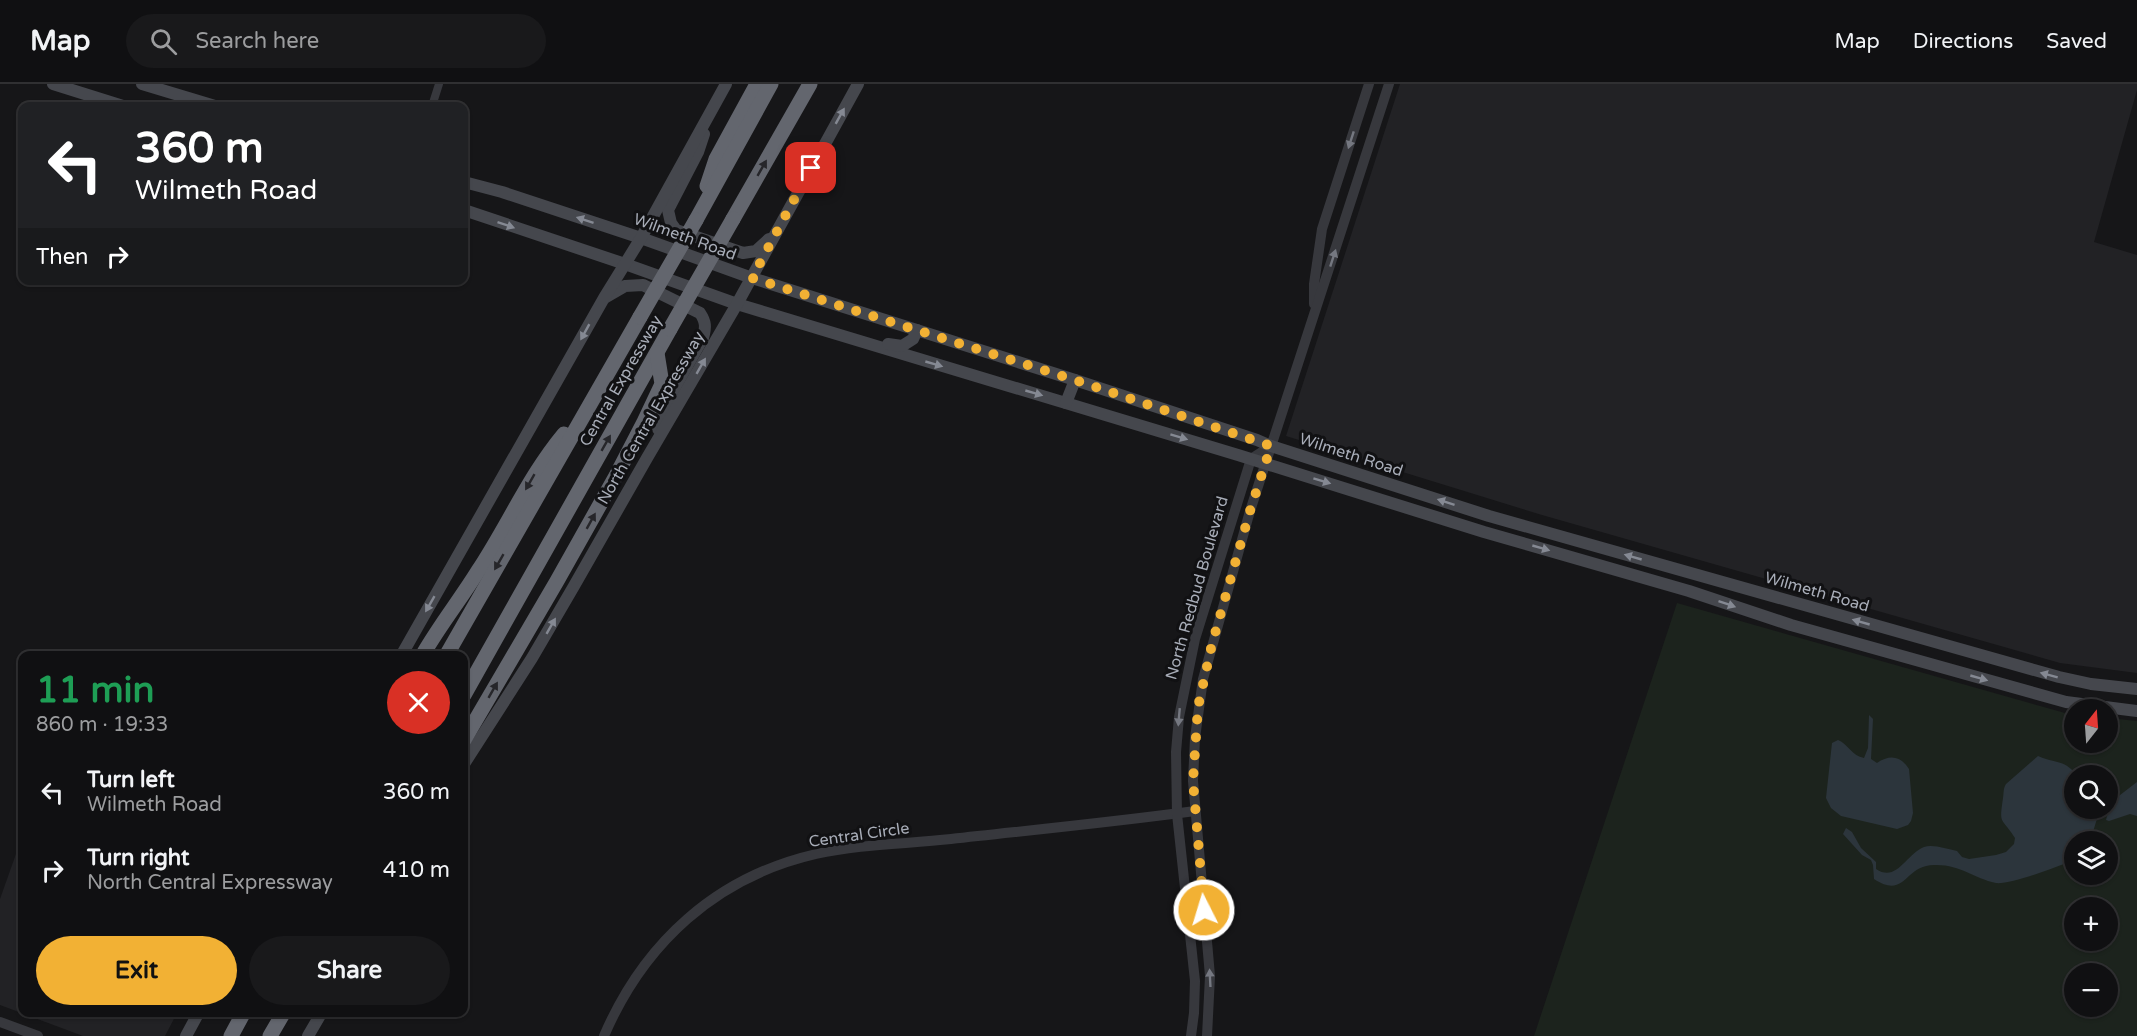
<!DOCTYPE html>
<meta charset="utf-8">
<style>
:root{--surface:#101012;--page:#19191b;--text:#f1f3f6;--muted:#9c9d9f;--line:#303032;--accent:#f2b134}
body{margin:0;font-family:"Varela Round",sans-serif;background:var(--page);color:var(--text);height:100vh;display:flex;flex-direction:column;font-size:22px;white-space:nowrap}
*{box-sizing:border-box;margin:0}
p{font-size:20px;color:var(--muted)}
.icon{flex:none;width:33px;height:33px;fill:none;stroke:currentColor;stroke-width:2;stroke-linecap:round;stroke-linejoin:round}
.map{position:relative;flex:1;overflow:hidden}
.sheet{position:absolute;left:18px;top:567px;width:450px;height:366px;display:flex;flex-direction:column;background:var(--surface);border-radius:12px;box-shadow:0 2px 4px #0004,0 0 0 2px var(--line)}
.sheet>*{flex:none}
.hud{position:absolute;left:18px;top:18px;width:450px;height:183px;border-radius:12px;box-shadow:0 2px 4px #0004,0 0 0 2px var(--line);background:#202124;color:#fff;overflow:hidden}
.needle{width:39px;rotate:17deg}
.controls{position:absolute;left:2064px;top:615px;display:grid;gap:12px}
.controls a{display:grid;place-items:center;width:54px;height:54px;border-radius:50%;background:var(--surface);box-shadow:0 2px 4px #0004,0 0 0 2px var(--line);font-size:30px}
.pin{position:absolute;display:grid;place-items:center;width:51px;height:51px;color:#fff;margin:-26px;border-radius:12px;box-shadow:0 3px 9px #0006}
.me{position:absolute;width:66px;margin:-33px;rotate:355deg;stroke-linejoin:round;filter:drop-shadow(0 0 4px #0008)}
.turn{display:flex;align-items:center;gap:21px;height:126px;padding:0 18px;font-size:27px}
.turn .icon{width:78px;height:78px;stroke-width:2.5}
.turn b{display:block;font-size:42px;line-height:51px}
.then{display:flex;align-items:center;height:57px;padding:0 18px;background:#0003;gap:12px;font-size:22px}
.round{display:grid;place-items:center;flex:none;width:63px;height:63px;border-radius:32px;background:var(--page)}
.headline{display:flex;align-items:center;justify-content:space-between;height:102px;padding:0 18px}
h1{font-size:36px;font-weight:700;line-height:45px;color:#1e9e55}
.action{display:flex;gap:12px;margin-top:auto;padding:12px 18px}
.action a{flex:1;height:69px;border-radius:36px;background:var(--accent);color:#111;font-size:24px;font-weight:700;line-height:69px;text-align:center}
.action a+a{background:var(--page);color:var(--text)}
ul{padding:0;list-style:none}
li{display:flex;align-items:center;gap:18px;height:78px;padding:0 18px}
li div{flex:1}
li b{display:block;font-size:22px}
li em{font-style:normal}
header{display:flex;align-items:center;gap:36px;box-sizing:border-box;height:84px;padding:0 30px;background:var(--surface);border-bottom:2px solid var(--line)}
header strong{font-size:28px}
nav{display:flex;gap:33px;margin-inline-start:auto;font-size:21px}
.search{width:420px;height:54px;background:var(--page);display:flex;align-items:center;gap:15px;box-sizing:border-box;padding:0 21px;border-radius:33px;color:var(--muted);font-size:22px}
.map>svg:first-child{display:block}
.built{fill:#222225}
.green{fill:#1c231d;fill-rule:evenodd}
.water{fill:#2c353c}
.lines{fill:none;stroke-linecap:round;stroke-linejoin:round}
.minor{stroke:#37383d;stroke-width:8}
.tertiary{stroke:#37383d;stroke-width:10}
.secondary{stroke:#45474d;stroke-width:12}
.motorway{stroke:#63666e;stroke-width:15}
.motorway-bridge{stroke:#63666e;stroke-width:15}
.oneway{fill:#858993}
.oneway2{fill:#757881}
.oneway3{fill:#26262a}
.route{stroke:#f2b134;stroke-width:10;stroke-dasharray:0 18}
.labels{text-anchor:middle;dominant-baseline:central;stroke-width:6;stroke-linejoin:round;paint-order:stroke}
.street-label{font-size:16px;fill:#a8adb8;stroke:#111113}
</style>
<header>
<strong>Map</strong>
<div class="search"><svg class="icon" aria-label="search" viewBox="0 0 24 24"><circle cx="10" cy="10" r="6"/><path d="M15 15l6 6"/></svg>Search here</div>
<nav><a>Map</a><a>Directions</a><a>Saved</a></nav>
</header>
<div class="map">
<svg width="2137" height="952" viewBox="0 0 2137 952">
<rect width="100%" height="100%" fill="#161618"/>
<!-- built -->
<g class="built">
<path d="M1400 0H2137V6L2094 158 2137 171V589L2060 579 1542 431 1286 352Z"/>
<path d="M22 753V928L177 929 165 952H83L0 921V815Z"/>
</g>
<!-- green -->
<path class="green" d="M1677 519 2065 629 2074 630V658H2108V634L2137 637V952H1534ZM2074 692H2108V724H2074ZM2074 758H2108V790H2074ZM2074 824H2108V856H2074ZM2074 890H2108V922H2074Z"/>
<!-- water -->
<g class="water">
<path d="M1869 631 1873 635 1871 675 1877 679C1889 671 1900 671 1909 685L1913 729 1911 737 1908 741 1897 745 1841 732 1831 724 1826 714 1832 659 1838 656C1848 660 1852 672 1864 674L1868 664Z"/>
<path d="M2038 672C2057 680 2063 675 2077 691L2074 692V724L2100 725 2092 751 2088 757 2074 758V775C2062 782 2009 801 1996 799 1973 794 1960 780 1934 781 1904 781 1906 816 1874 795L1873 781 1871 776 1862 771 1843 750 1846 744 1852 748 1861 764 1876 778V785C1897 799 1906 770 1924 763 1933 760 1947 765 1957 767L1962 773 1969 775 1996 771 2006 768 2014 760 2015 754C2001 732 1999 742 2003 714 2004 708 2003 705 2006 700Z"/>
<path d="M2137 698V732L2130 730 2109 737 2106 736 2111 718Z"/>
</g>
<g class="lines">
<!-- minor -->
<path class="minor" d="M432 22 439 0"/>
<!-- tertiary -->
<g class="tertiary">
<path d="M1314 220V200L1322 145 1369 0"/>
<path d="M0 938 38 952"/>
<path d="M604 952C644 859 716 793 816 770 860 760 906 760 951 755 1032 746 1114 738 1195 727"/>
<path d="M1191 952 1194 929 1195 897 1177 730 1176 668 1179 633 1195 555 1251 375 1271 362"/>
<path d="M1207 952 1210 892 1193 697 1195 654 1203 595 1250 427 1389 0"/>
</g>
<!-- secondary -->
<g class="secondary">
<path d="M53 0 123 22"/>
<path d="M142 0 215 22"/>
<path d="M704 50 698 68 668 126 671 139 676 146 743 169 756 167 769 155"/>
<path d="M464 98 502 108 641 154 752 194 1075 296 1257 356 1271 362 1489 432 2059 593 2091 600 2137 605"/>
<path d="M464 126 625 180 737 220 1238 371 1484 448 1689 507 1791 541 2066 618 2137 627"/>
<path d="M606 213 625 202 643 201 700 229C706 238 706 243 703 254L670 312 658 345"/>
<path d="M888 260 902 262 913 255 917 246"/>
<path d="M1066 319 1075 296"/>
<path d="M401 572 604 214 641 154 726 0"/>
<path d="M464 680 532 574 574 502 647 374 737 220 858 0"/>
<path d="M186 952 199 928"/>
<path d="M308 952 322 928"/>
</g>
<!-- motorway -->
<g class="motorway">
<path d="M707 102 716 75 757 0"/>
<path d="M733 135 810 0"/>
<path d="M696 136 771 0"/>
<path d="M422 572C439 542 460 516 478 487 508 442 529 392 564 350"/>
<path d="M446 572 640 233"/>
<path d="M464 611 670 245"/>
<path d="M464 656 557 497 616 392 644 338 662 300 657 269"/>
<path d="M231 952 244 928"/>
<path d="M270 952 284 928"/>
</g>
<!-- motorway-bridge -->
<g class="motorway-bridge">
<path d="M640 233 696 136"/>
<path d="M670 245 733 135"/>
</g>
</g>
<!-- one-way arrows -->
<defs><path id="oneway-solid" d="M-6-.8H1V-3.2L6.5 0L1 3.2V.8H-6Z" transform="scale(1.5)"/></defs>
<g class="oneway">
<use href="#oneway-solid" transform="translate(840 32) rotate(-61)"/>
<use href="#oneway-solid" transform="translate(585 136) rotate(-162)"/>
<use href="#oneway-solid" transform="translate(506 141) rotate(19)"/>
<use href="#oneway-solid" transform="translate(585 248) rotate(119)"/>
<use href="#oneway-solid" transform="translate(934 280) rotate(16)"/>
<use href="#oneway-solid" transform="translate(701 282) rotate(-60)"/>
<use href="#oneway-solid" transform="translate(1034 309) rotate(16)"/>
<use href="#oneway-solid" transform="translate(1179 353) rotate(17)"/>
<use href="#oneway-solid" transform="translate(1322 397) rotate(17)"/>
<use href="#oneway-solid" transform="translate(1446 418) rotate(-162)"/>
<use href="#oneway-solid" transform="translate(1541 464) rotate(16)"/>
<use href="#oneway-solid" transform="translate(1633 473) rotate(-164)"/>
<use href="#oneway-solid" transform="translate(430 520) rotate(120)"/>
<use href="#oneway-solid" transform="translate(1727 520) rotate(19)"/>
<use href="#oneway-solid" transform="translate(1861 538) rotate(-164)"/>
<use href="#oneway-solid" transform="translate(551 542) rotate(-60)"/>
<use href="#oneway-solid" transform="translate(2049 591) rotate(-165)"/>
<use href="#oneway-solid" transform="translate(1979 594) rotate(16)"/>
</g>
<g class="oneway2">
<use href="#oneway-solid" transform="translate(1351 56) rotate(108)"/>
<use href="#oneway-solid" transform="translate(1333 174) rotate(-72)"/>
<use href="#oneway-solid" transform="translate(1179 633) rotate(95)"/>
<use href="#oneway-solid" transform="translate(1210 894) rotate(-93)"/>
</g>
<g class="oneway3">
<use href="#oneway-solid" transform="translate(762 84) rotate(-60)"/>
<use href="#oneway-solid" transform="translate(606 359) rotate(-60)"/>
<use href="#oneway-solid" transform="translate(530 398) rotate(120)"/>
<use href="#oneway-solid" transform="translate(591 437) rotate(-61)"/>
<use href="#oneway-solid" transform="translate(499 478) rotate(120)"/>
<use href="#oneway-solid" transform="translate(493 606) rotate(-60)"/>
</g>
<g class="lines">
<!-- route -->
<path class="route" d="M811 84 752 194 1075 296 1271 362 1250 427 1212 560 1198 623 1193 697 1204 826"/>
</g>
<g class="labels">
<!-- street labels -->
<g class="street-label">
<text transform="translate(685 153) rotate(20)">Wilmeth Road</text>
<text transform="translate(621 297) rotate(-60)">Central Expressway</text>
<text transform="translate(651 334) rotate(-60)">North Central Expressway</text>
<text transform="translate(1351 371) rotate(18)">Wilmeth Road</text>
<text transform="translate(1197 504) rotate(-74)">North Redbud Boulevard</text>
<text transform="translate(1817 508) rotate(16)">Wilmeth Road</text>
<text transform="translate(859 751) rotate(-8)">Central Circle</text>
</g>
</g>
</svg>
<div class="controls">
<a><svg class="needle" viewBox="-14 -14 28 28"><path d="M0-13l5 13h-10z" fill="#e53935"/><path d="M0 13l5-13h-10z" fill="#9c9d9f"/></svg></a>
<a><svg class="icon" aria-label="search" viewBox="0 0 24 24"><circle cx="10" cy="10" r="6"/><path d="M15 15l6 6"/></svg></a>
<a><svg class="icon" aria-label="layers" viewBox="0 0 24 24"><path d="M12 4l9 5-9 5-9-5zM3 14l9 5 9-5"/></svg></a>
<a>+</a>
<a>−</a>
</div>
<div class="pin" style="left:811px;top:84px;background:#d93025"><svg class="icon" aria-label="arrive" viewBox="0 0 24 24"><path d="M6 21V4h12l-3 4 3 4H6"/></svg></div>
<svg class="me" style="left:1204px;top:826px" viewBox="-20 -20 40 40"><circle r="17" fill="#f2b134" stroke="#fff" stroke-width="3"/><path d="M0-11L8 9 0 5-8 9z" fill="#fff"/></svg>
<div class="hud">
<div class="turn"><svg class="icon" aria-label="left" viewBox="0 0 24 24"><path d="M17 20v-9H6M10 6l-5 5 5 5"/></svg><div><b>360 m</b>Wilmeth Road</div></div>
<div class="then">Then<svg class="icon" aria-label="right" viewBox="0 0 24 24"><path d="M7 20v-9h11M14 6l5 5-5 5"/></svg></div>
</div>
<section class="sheet">
<div class="headline"><div><h1>11 min</h1><p>860 m · 19:33</p></div><a class="round" style="background:#d93025;color:#fff"><svg class="icon" aria-label="close" viewBox="0 0 24 24"><path d="M6 6l12 12M18 6L6 18"/></svg></a></div>
<ul>
<li><svg class="icon" aria-label="left" viewBox="0 0 24 24"><path d="M17 20v-9H6M10 6l-5 5 5 5"/></svg><div><b>Turn left</b><p>Wilmeth Road</p></div><em>360 m</em></li>
<li><svg class="icon" aria-label="right" viewBox="0 0 24 24"><path d="M7 20v-9h11M14 6l5 5-5 5"/></svg><div><b>Turn right</b><p>North Central Expressway</p></div><em>410 m</em></li>
</ul>
<div class="action"><a>Exit</a><a>Share</a></div>
</section>
</div>
